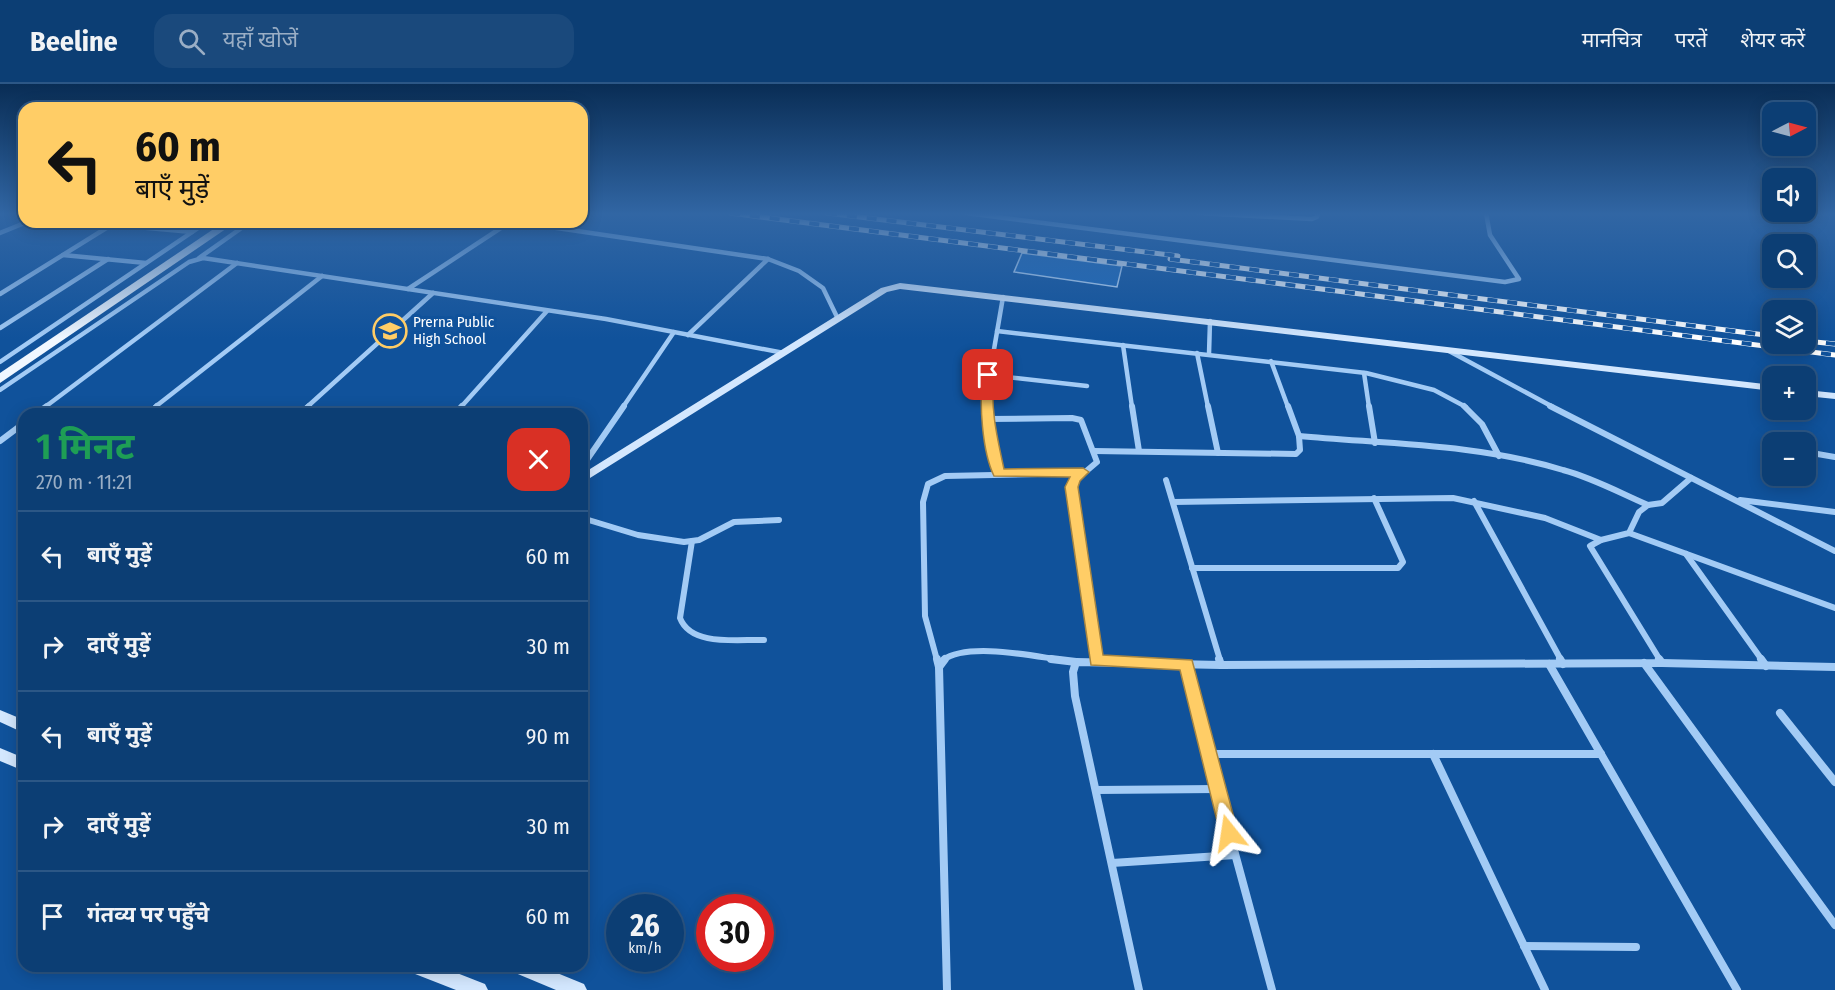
<!DOCTYPE html>
<html lang="hi">
<meta charset="utf-8">
<style>
:root{--surface:#0c3e74;--page:#1a497c;--text:#f1f3f6;--muted:#9aaec5;--line:#2c5786}
body{margin:0;font-family:"Fira Sans Condensed","Noto Sans Devanagari",sans-serif;background:var(--page);color:var(--text);height:100vh;display:flex;flex-direction:column;font-size:22px;white-space:nowrap}
*{box-sizing:border-box;margin:0}
p{font-size:20px;color:var(--muted)}
.icon{flex:none;width:33px;height:33px;fill:none;stroke:currentColor;stroke-width:2;stroke-linecap:round;stroke-linejoin:round}
.map{position:relative;flex:1;overflow:hidden}
.details{position:absolute;left:18px;top:324px;width:570px;height:564px;display:flex;flex-direction:column;background:var(--surface);border-radius:18px;box-shadow:0 3px 15px #0003,0 0 0 2px var(--line)}
.details>*{flex:none}
.top-card{position:absolute;left:18px;top:18px;width:570px;height:126px;border-radius:18px;box-shadow:0 3px 15px #0003,0 0 0 2px var(--line);background:#ffcd66;color:#111;overflow:hidden}
.needle{width:39px;rotate:84deg}
.tools{position:absolute;left:1762px;top:18px;display:grid;gap:12px}
.tools a{display:grid;place-items:center;width:54px;height:54px;border-radius:12px;background:var(--surface);box-shadow:0 3px 15px #0003,0 0 0 2px var(--line);font-size:30px}
.speed{position:absolute;left:606px;top:810px;display:flex;gap:12px;font-size:30px;font-weight:700;text-align:center}
.speed>*{display:grid;place-content:center;width:78px;height:78px;border-radius:50%;background:var(--surface);box-shadow:0 3px 15px #0003,0 0 0 2px var(--line);line-height:1}
.speed small{font-size:15px;font-weight:400}
.speed .limit{border:9px solid #d22;background:#fff;color:#111}
.pin{position:absolute;display:grid;place-items:center;width:51px;height:51px;color:#fff;margin:-26px;border-radius:12px;box-shadow:0 3px 9px #0006}
.me{position:absolute;width:66px;margin:-33px;rotate:345deg;stroke-linejoin:round;filter:drop-shadow(0 0 4px #0008)}
.turn{display:flex;align-items:center;gap:21px;height:126px;padding:0 18px;font-size:27px}
.turn .icon{width:78px;height:78px;stroke-width:2.5}
.turn b{display:block;font-size:42px;line-height:51px}
.round{display:grid;place-items:center;flex:none;width:63px;height:63px;border-radius:18px;background:var(--page)}
.summary{display:flex;align-items:center;justify-content:space-between;height:102px;padding:0 18px}
h1{font-size:36px;font-weight:700;line-height:45px;color:#1e9e55}
ul{padding:0;list-style:none}
li{display:flex;align-items:center;gap:18px;height:90px;padding:0 18px;border-top:2px solid var(--line)}
li div{flex:1}
li b{display:block;font-size:22px}
li em{font-style:normal}
header{display:flex;align-items:center;gap:36px;box-sizing:border-box;height:84px;padding:0 30px;background:var(--surface);border-bottom:2px solid var(--line)}
header strong{font-size:28px}
nav{display:flex;gap:33px;margin-inline-start:auto;font-size:21px}
.search{width:420px;height:54px;background:var(--page);display:flex;align-items:center;gap:15px;box-sizing:border-box;padding:0 21px;border-radius:18px;color:var(--muted);font-size:22px}
.map>svg:first-child{display:block}
.building{fill:#1d69ba;stroke:#cbe4fe;stroke-width:1.5}
.lines{fill:none;stroke-linecap:round;stroke-linejoin:round}
.street-far2{stroke:#a3cbf5;stroke-width:4.5}
.street-far1{stroke:#a3cbf5;stroke-width:6}
.street{stroke:#a3cbf5;stroke-width:8}
.secondary{fill:#d3e7fe;fill-rule:evenodd}
.primary{fill:#f0f7ff;fill-rule:evenodd}
.rail-casing{stroke:#fff;stroke-width:5}
.rail{stroke:#10529b;stroke-width:4;stroke-dasharray:10;stroke-linecap:butt}
.route{fill:#ffcd66;stroke:#a68542;stroke-width:1.5}
.labels{text-anchor:middle;dominant-baseline:central;stroke-width:6;stroke-linejoin:round;paint-order:stroke}
.far-poi-label{font-size:15px;fill:#fff;stroke:#10529b;text-anchor:start}
</style>
<header>
<strong>Beeline</strong>
<div class="search"><svg class="icon" aria-label="search" viewBox="0 0 24 24"><circle cx="10" cy="10" r="6"/><path d="M15 15l6 6"/></svg>यहाँ खोजें</div>
<nav><a>मानचित्र</a><a>परतें</a><a>शेयर करें</a></nav>
</header>
<div class="map">
<svg width="1835" height="906" viewBox="0 0 1835 906">
<rect width="100%" height="100%" fill="#10529b"/>
<!-- building -->
<path class="building" d="M1022 169 1122 182 1117 203 1014 188Z"/>
<g class="lines">
<!-- street-far2 -->
<g class="street-far2">
<path d="M966 129 1505 198 1519 195 1490 151 1486 129"/>
<path d="M1199 129 1312 135 1317 133 1318 129"/>
<path d="M82 138 192 148"/>
<path d="M516 138 768 175 799 187 823 204 838 235"/>
<path d="M0 149 27 138"/>
<path d="M63 171 146 179"/>
<path d="M199 174 250 138"/>
<path d="M408 205 510 138"/>
<path d="M0 210 116 138"/>
<path d="M0 244 108 175"/>
<path d="M997 247 1366 289 1434 306 1466 323"/>
<path d="M688 251 768 175"/>
<path d="M1123 261 1132 323"/>
<path d="M1449 267 1553 323"/>
<path d="M1197 269 1208 323"/>
<path d="M1209 270 1210 237"/>
<path d="M1271 277 1288 323"/>
<path d="M0 278 207 138"/>
<path d="M1364 289 1369 323"/>
<path d="M988 291 1087 302"/>
<path d="M0 306 189 178 203 174 606 235 784 269"/>
<path d="M45 323 237 179"/>
<path d="M155 323 322 192"/>
<path d="M307 323 433 209"/>
<path d="M461 323 547 227"/>
<path d="M623 323 674 248"/>
<path d="M986 323V312L1003 213"/>
</g>
<!-- street-far1 -->
<g class="street-far1">
<path d="M986 322 987 335 999 389"/>
<path d="M1132 322 1139 367"/>
<path d="M1208 322 1218 369"/>
<path d="M1369 322 1375 359"/>
<path d="M1464 322 1482 340 1499 372"/>
<path d="M1550 322 1835 467"/>
<path d="M36 330 47 322"/>
<path d="M150 330 157 322"/>
<path d="M300 330 309 322"/>
<path d="M455 330 462 322"/>
<path d="M987 335 1072 334 1081 336 1097 378 1077 395 1072 403 1097 576"/>
<path d="M1299 352C1386 360 1479 360 1563 386 1593 394 1620 409 1648 421"/>
<path d="M0 357 24 339"/>
<path d="M1094 367 1296 370 1300 366 1299 352 1288 322"/>
<path d="M1806 368 1835 373"/>
<path d="M582 383 624 322"/>
<path d="M1166 396 1220 576"/>
<path d="M1740 416 1835 428"/>
<path d="M1474 417 1561 576"/>
<path d="M1173 418 1453 414 1545 434 1601 456"/>
<path d="M582 434 638 451 684 458 699 456 734 438 779 436"/>
<path d="M1629 449 1835 524"/>
<path d="M692 457 680 534C691 563 739 555 764 556"/>
<path d="M1686 470 1762 576"/>
<path d="M1192 484H1398L1403 478 1374 414"/>
<path d="M937 576 925 532 923 418 928 400 945 392 1082 389"/>
<path d="M943 576C968 558 1032 572 1062 576"/>
<path d="M1660 576 1590 462 1601 456 1629 449 1639 428 1648 421 1662 419 1691 394"/>
</g>
<!-- street -->
<g class="street">
<path d="M937 575 939 583"/>
<path d="M945 575 939 583 947 906"/>
<path d="M1051 575 1076 578"/>
<path d="M1097 575V577"/>
<path d="M1219 575 1221 581"/>
<path d="M1560 575 1563 580"/>
<path d="M1761 575 1766 582"/>
<path d="M1644 579 1835 841"/>
<path d="M1662 579 1835 583"/>
<path d="M1187 580 1208 670 1272 906"/>
<path d="M1549 580 1737 906"/>
<path d="M1780 629 1835 698"/>
<path d="M1208 670H1601"/>
<path d="M1433 670 1545 906"/>
<path d="M1096 706 1217 705"/>
<path d="M1112 779 1235 771"/>
<path d="M1524 862 1636 863"/>
<path d="M1139 906 1075 612 1073 588 1076 578 1221 581 1662 579 1659 575"/>
</g>
<!-- secondary -->
<g class="secondary">
<path d="M900 199 1773 301V307L900 205 887 208 582 399V390L881 204Z"/>
<path d="M1806 306 1835 309V315L1806 312Z"/>
<path d="M0 626 24 636V649L0 638Z"/>
<path d="M0 664 24 674V687L0 677Z"/>
<path d="M407 882H439L485 900 488 906H456L410 888Z"/>
<path d="M510 882H540L584 900 587 906H556L513 888Z"/>
</g>
<!-- primary -->
<path class="primary" d="M224 138H236L0 299V289Z"/>
<defs>
<g id="rail">
<path d="M730 129 1835 271"/>
<path d="M827 129 1178 172"/>
<path d="M1170 175 1773 252"/>
<path d="M1806 257 1835 260"/>
</g>
</defs>
<!-- rail casing -->
<use href="#rail" class="rail-casing"/>
<!-- rail -->
<use href="#rail" class="rail"/>
</g>
<!-- sky -->
<linearGradient id="sky" x2="0" y2="1"><stop stop-color="#092d55"/><stop offset="0.51" stop-color="#3166a4"/><stop offset="1" stop-color="#3166a4" stop-opacity="0"/></linearGradient>
<rect width="1835" height="255" fill="url(#sky)"/>
<!-- route -->
<path class="route" d="M988 288 994 291C990 324 997 353 1004 385L1083 384 1089 388 1080 397 1078 403 1103 571 1192 576 1238 749 1235 755 1229 757 1223 755 1220 749 1180 586 1091 581 1065 403 1070 393 994 392C982 367 979 319 983 291Z"/>
<!-- icons -->
<defs>
<symbol id="school-ring" viewBox="-11 -11 22 22"><circle r="9.5" fill="#10529b" stroke="#ffcd66" stroke-width="1.5"/><path d="M0-5L7-2L0 1L-7-2ZM-4 1L0 2.5L4 1V4Q0 6-4 4Z" fill="#ffcd66"/></symbol>
</defs>
<g fill-rule="evenodd">
<use href="#school-ring" x="371" y="228" width="38" height="38"/>
</g>
<g class="labels">
<!-- far-poi labels -->
<g class="far-poi-label">
<text x="413" y="238">Prerna Public<tspan x="413" dy="17">High School</tspan></text>
</g>
</g>
</svg>
<div class="tools">
<a><svg class="needle" viewBox="-14 -14 28 28"><path d="M0-13l5 13h-10z" fill="#e53935"/><path d="M0 13l5-13h-10z" fill="#9aaec5"/></svg></a>
<a><svg class="icon" aria-label="sound" viewBox="0 0 24 24"><path d="M4 9h4l5-4v14l-5-4H4zM17 9q2 3 0 6"/></svg></a>
<a><svg class="icon" aria-label="search" viewBox="0 0 24 24"><circle cx="10" cy="10" r="6"/><path d="M15 15l6 6"/></svg></a>
<a><svg class="icon" aria-label="layers" viewBox="0 0 24 24"><path d="M12 4l9 5-9 5-9-5zM3 14l9 5 9-5"/></svg></a>
<a>+</a>
<a>−</a>
</div>
<div class="speed"><div>26<small>km/h</small></div><div class="limit">30</div></div>
<div class="pin" style="left:988px;top:291px;background:#d93025"><svg class="icon" aria-label="arrive" viewBox="0 0 24 24"><path d="M6 21V4h12l-3 4 3 4H6"/></svg></div>
<svg class="me" style="left:1229px;top:749px" viewBox="-20 -20 40 40"><path d="M0-17L14 15 0 8-14 15z" fill="#ffcd66" stroke="#fff" stroke-width="4"/></svg>
<div class="top-card">
<div class="turn"><svg class="icon" aria-label="left" viewBox="0 0 24 24"><path d="M17 20v-9H6M10 6l-5 5 5 5"/></svg><div><b>60 m</b>बाएँ मुड़ें</div></div>
</div>
<section class="details">
<div class="summary"><div><h1>1 मिनट</h1><p>270 m · 11:21</p></div><a class="round" style="background:#d93025;color:#fff"><svg class="icon" aria-label="close" viewBox="0 0 24 24"><path d="M6 6l12 12M18 6L6 18"/></svg></a></div>
<ul>
<li><svg class="icon" aria-label="left" viewBox="0 0 24 24"><path d="M17 20v-9H6M10 6l-5 5 5 5"/></svg><div><b>बाएँ मुड़ें</b></div><em>60 m</em></li>
<li><svg class="icon" aria-label="right" viewBox="0 0 24 24"><path d="M7 20v-9h11M14 6l5 5-5 5"/></svg><div><b>दाएँ मुड़ें</b></div><em>30 m</em></li>
<li><svg class="icon" aria-label="left" viewBox="0 0 24 24"><path d="M17 20v-9H6M10 6l-5 5 5 5"/></svg><div><b>बाएँ मुड़ें</b></div><em>90 m</em></li>
<li><svg class="icon" aria-label="right" viewBox="0 0 24 24"><path d="M7 20v-9h11M14 6l5 5-5 5"/></svg><div><b>दाएँ मुड़ें</b></div><em>30 m</em></li>
<li><svg class="icon" aria-label="arrive" viewBox="0 0 24 24"><path d="M6 21V4h12l-3 4 3 4H6"/></svg><div><b>गंतव्य पर पहुँचे</b></div><em>60 m</em></li>
</ul>
</section>
</div>
